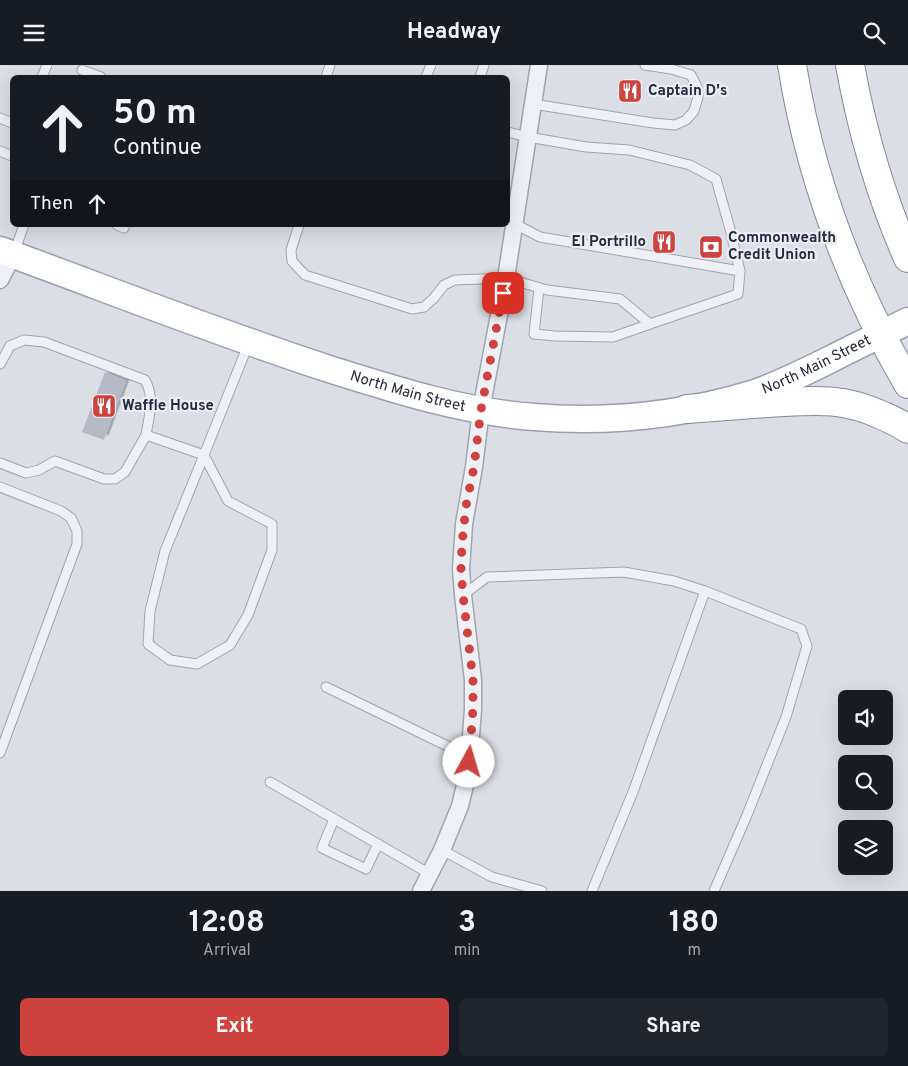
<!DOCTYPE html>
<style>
:root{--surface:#171b24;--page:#20242c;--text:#f1f3f6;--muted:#9ea1a6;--accent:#ce433e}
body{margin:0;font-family:Overpass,sans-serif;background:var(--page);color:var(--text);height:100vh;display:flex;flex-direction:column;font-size:19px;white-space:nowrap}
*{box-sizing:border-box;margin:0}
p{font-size:16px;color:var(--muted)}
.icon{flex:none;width:28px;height:28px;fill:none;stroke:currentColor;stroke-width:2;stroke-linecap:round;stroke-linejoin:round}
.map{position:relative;height:826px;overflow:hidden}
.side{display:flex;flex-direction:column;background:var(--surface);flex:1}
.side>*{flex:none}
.top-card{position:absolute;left:10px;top:10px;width:500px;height:152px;border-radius:8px;box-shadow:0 5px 20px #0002;background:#171b24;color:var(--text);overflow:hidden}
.fabs{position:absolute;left:838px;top:625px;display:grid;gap:10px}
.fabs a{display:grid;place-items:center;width:55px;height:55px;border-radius:8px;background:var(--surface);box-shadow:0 5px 20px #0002;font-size:25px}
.pin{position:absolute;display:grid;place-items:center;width:42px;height:42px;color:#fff;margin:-21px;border-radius:10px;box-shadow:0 2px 8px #0006}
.me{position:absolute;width:55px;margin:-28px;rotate:6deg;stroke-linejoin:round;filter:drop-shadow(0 0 4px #0008)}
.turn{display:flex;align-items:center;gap:18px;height:105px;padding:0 20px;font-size:22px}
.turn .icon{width:65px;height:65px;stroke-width:2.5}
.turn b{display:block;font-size:35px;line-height:42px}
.then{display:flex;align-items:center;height:48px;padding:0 20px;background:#0003;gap:10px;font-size:19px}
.eta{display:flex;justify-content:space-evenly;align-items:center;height:85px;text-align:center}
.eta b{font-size:30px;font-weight:700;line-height:35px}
.button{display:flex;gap:10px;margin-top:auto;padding:10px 20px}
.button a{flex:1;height:58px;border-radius:8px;background:var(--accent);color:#fff;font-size:20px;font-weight:700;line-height:58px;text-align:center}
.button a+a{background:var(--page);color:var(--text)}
header{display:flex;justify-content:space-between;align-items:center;height:65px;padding:0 20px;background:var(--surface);font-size:22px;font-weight:700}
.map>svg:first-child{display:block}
.building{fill:#b6b9c6;filter:url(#shadow)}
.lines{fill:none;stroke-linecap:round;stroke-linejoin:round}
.service-casing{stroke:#a2a4b0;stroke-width:11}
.minor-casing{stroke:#a2a4b0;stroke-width:19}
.primary-casing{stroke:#9ba0b2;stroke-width:29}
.trunk-casing{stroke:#83899d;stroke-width:30}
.service{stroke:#eff0f5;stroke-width:9}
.minor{stroke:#eff0f5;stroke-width:16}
.primary{stroke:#fff;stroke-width:26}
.trunk{stroke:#fff;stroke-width:28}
.route{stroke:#ce433e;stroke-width:9;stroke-dasharray:0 16.2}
.labels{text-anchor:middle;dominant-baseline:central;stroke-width:4.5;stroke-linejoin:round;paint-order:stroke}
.poi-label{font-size:15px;font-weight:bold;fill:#262a3d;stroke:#ebedf4;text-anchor:start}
.street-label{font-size:15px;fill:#262a3d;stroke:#ebedf4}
</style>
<header><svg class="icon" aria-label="menu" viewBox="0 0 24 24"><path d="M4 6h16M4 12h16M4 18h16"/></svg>Headway<svg class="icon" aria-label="search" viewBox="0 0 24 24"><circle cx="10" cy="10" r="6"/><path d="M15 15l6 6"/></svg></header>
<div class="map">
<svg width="908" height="826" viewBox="0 0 908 826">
<defs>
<filter id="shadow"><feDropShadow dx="4.5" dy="-4.5" stdDeviation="0" flood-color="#0004"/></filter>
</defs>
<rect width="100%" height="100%" fill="#dcdee6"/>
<!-- building -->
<path class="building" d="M105 307 126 316 104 375 82 367Z"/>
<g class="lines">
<defs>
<g id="service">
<path d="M82 5 101 12"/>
<path d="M42 12 47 0"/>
<path d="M326 12 330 0"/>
<path d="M426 12 431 0"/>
<path d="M480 12 484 0"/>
<path d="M533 39 653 58 675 60 686 55 694 46 698 32 697 22 691 10 671 4 645 0"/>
<path d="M0 53 12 58"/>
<path d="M0 86 12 91"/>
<path d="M515 159 540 172 740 206"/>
<path d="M117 160 124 163 125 160"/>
<path d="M299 160 291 185 292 196 305 210 412 244 424 242 434 233 444 220 455 215 506 213 547 225 620 234 650 259 738 229 740 206 730 164 716 114 690 100 629 85 586 82 528 72 508 67"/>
<path d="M14 188 24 160"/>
<path d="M539 223 534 269 555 271 613 272 650 259"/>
<path d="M0 299 10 281 24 275 44 277 145 315C155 332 149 352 146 370"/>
<path d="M0 398 26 408 39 405 55 396 104 414H115L125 407 146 370 204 390 165 486 150 546 148 579 170 595 197 599 230 580 248 550 272 485V459L228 436 204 390 248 280"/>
<path d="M0 422 61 446 71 453 77 466V479L0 688"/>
<path d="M463 530 487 512 624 507 674 516 705 526 801 564 807 581 786 652 747 750 714 826"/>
<path d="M326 622 470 692"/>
<path d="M270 717 430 809"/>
<path d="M334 754 322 783 366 804 378 779"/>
<path d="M442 785 492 812 542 826"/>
<path d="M592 826 633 727 705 526"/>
</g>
<g id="minor">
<path d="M0 215 13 190"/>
<path d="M421 826 442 785 460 741 465 720 469 697 473 644V615L463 530 461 504 464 459 474 402 481 345 506 213 539 0"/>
</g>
<g id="primary">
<path id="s1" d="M0 185C110 225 218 268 329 304 396 325 464 347 534 352 607 358 682 350 752 329 779 320 805 307 831 294 856 281 882 269 908 256"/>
</g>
<g id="trunk">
<path d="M792 0C810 112 851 221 908 319"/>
<path d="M850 0C862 66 881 132 908 193"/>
<path d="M687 344C714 342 741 340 768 338 811 336 840 331 881 350 890 354 900 358 908 364"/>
</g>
</defs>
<!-- service casing -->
<use href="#service" class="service-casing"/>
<!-- minor casing -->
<use href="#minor" class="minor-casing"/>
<!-- primary casing -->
<use href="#primary" class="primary-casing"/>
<!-- trunk casing -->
<use href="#trunk" class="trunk-casing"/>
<!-- service -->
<use href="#service" class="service"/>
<!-- minor -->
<use href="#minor" class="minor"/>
<!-- primary -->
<use href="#primary" class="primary"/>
<!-- trunk -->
<use href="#trunk" class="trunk"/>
</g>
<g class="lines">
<!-- route -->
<path class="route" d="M469 697 473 644V615L463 530 461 504 462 479 466 441 474 402 481 345 503 228"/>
</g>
<!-- icons -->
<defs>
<symbol id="restaurant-square" viewBox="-11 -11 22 22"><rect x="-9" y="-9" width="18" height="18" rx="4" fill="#ce433e" stroke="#ebedf4"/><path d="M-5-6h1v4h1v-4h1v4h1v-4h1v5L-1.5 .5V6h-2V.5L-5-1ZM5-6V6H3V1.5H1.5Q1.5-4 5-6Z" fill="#fff"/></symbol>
<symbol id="bank-square" viewBox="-11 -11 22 22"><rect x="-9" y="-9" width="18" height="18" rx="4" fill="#ce433e" stroke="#ebedf4"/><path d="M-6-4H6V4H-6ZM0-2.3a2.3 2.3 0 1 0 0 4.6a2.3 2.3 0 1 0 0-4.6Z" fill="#fff"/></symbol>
</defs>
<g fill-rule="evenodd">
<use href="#restaurant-square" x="616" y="12" width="28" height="28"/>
<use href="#restaurant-square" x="650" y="163" width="28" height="28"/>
<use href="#bank-square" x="697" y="168" width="28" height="28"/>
<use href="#restaurant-square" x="90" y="327" width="28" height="28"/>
</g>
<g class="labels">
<!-- poi labels -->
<g class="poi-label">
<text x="648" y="26">Captain D's</text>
<text x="728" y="173">Commonwealth<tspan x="728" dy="17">Credit Union</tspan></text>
<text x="646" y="177" text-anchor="end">El Portrillo</text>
<text x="122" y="341">Waffle House</text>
</g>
<!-- street labels -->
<g class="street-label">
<text stroke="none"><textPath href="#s1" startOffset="852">North Main Street</textPath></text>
<text stroke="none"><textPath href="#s1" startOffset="432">North Main Street</textPath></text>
</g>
</g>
</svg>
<div class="fabs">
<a><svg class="icon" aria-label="sound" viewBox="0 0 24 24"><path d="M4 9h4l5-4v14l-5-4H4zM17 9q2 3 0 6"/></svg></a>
<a><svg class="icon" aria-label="search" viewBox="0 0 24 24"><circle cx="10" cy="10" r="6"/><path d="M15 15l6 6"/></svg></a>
<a><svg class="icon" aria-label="layers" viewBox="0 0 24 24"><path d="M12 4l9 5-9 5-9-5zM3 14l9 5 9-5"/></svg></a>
</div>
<div class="pin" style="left:503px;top:228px;background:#d93025"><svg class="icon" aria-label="arrive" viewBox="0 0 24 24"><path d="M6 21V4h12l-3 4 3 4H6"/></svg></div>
<svg class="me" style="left:469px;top:697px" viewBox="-20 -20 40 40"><circle r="19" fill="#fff"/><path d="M0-13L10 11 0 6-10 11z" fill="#ce433e"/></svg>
<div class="top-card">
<div class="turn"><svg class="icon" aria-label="ahead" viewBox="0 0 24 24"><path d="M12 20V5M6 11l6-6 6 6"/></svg><div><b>50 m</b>Continue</div></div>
<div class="then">Then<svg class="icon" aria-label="ahead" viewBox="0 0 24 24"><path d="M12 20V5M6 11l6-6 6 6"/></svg></div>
</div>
</div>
<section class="side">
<div class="eta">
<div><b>12:08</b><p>Arrival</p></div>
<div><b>3</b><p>min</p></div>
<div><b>180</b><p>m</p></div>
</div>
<div class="button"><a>Exit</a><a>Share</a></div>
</section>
